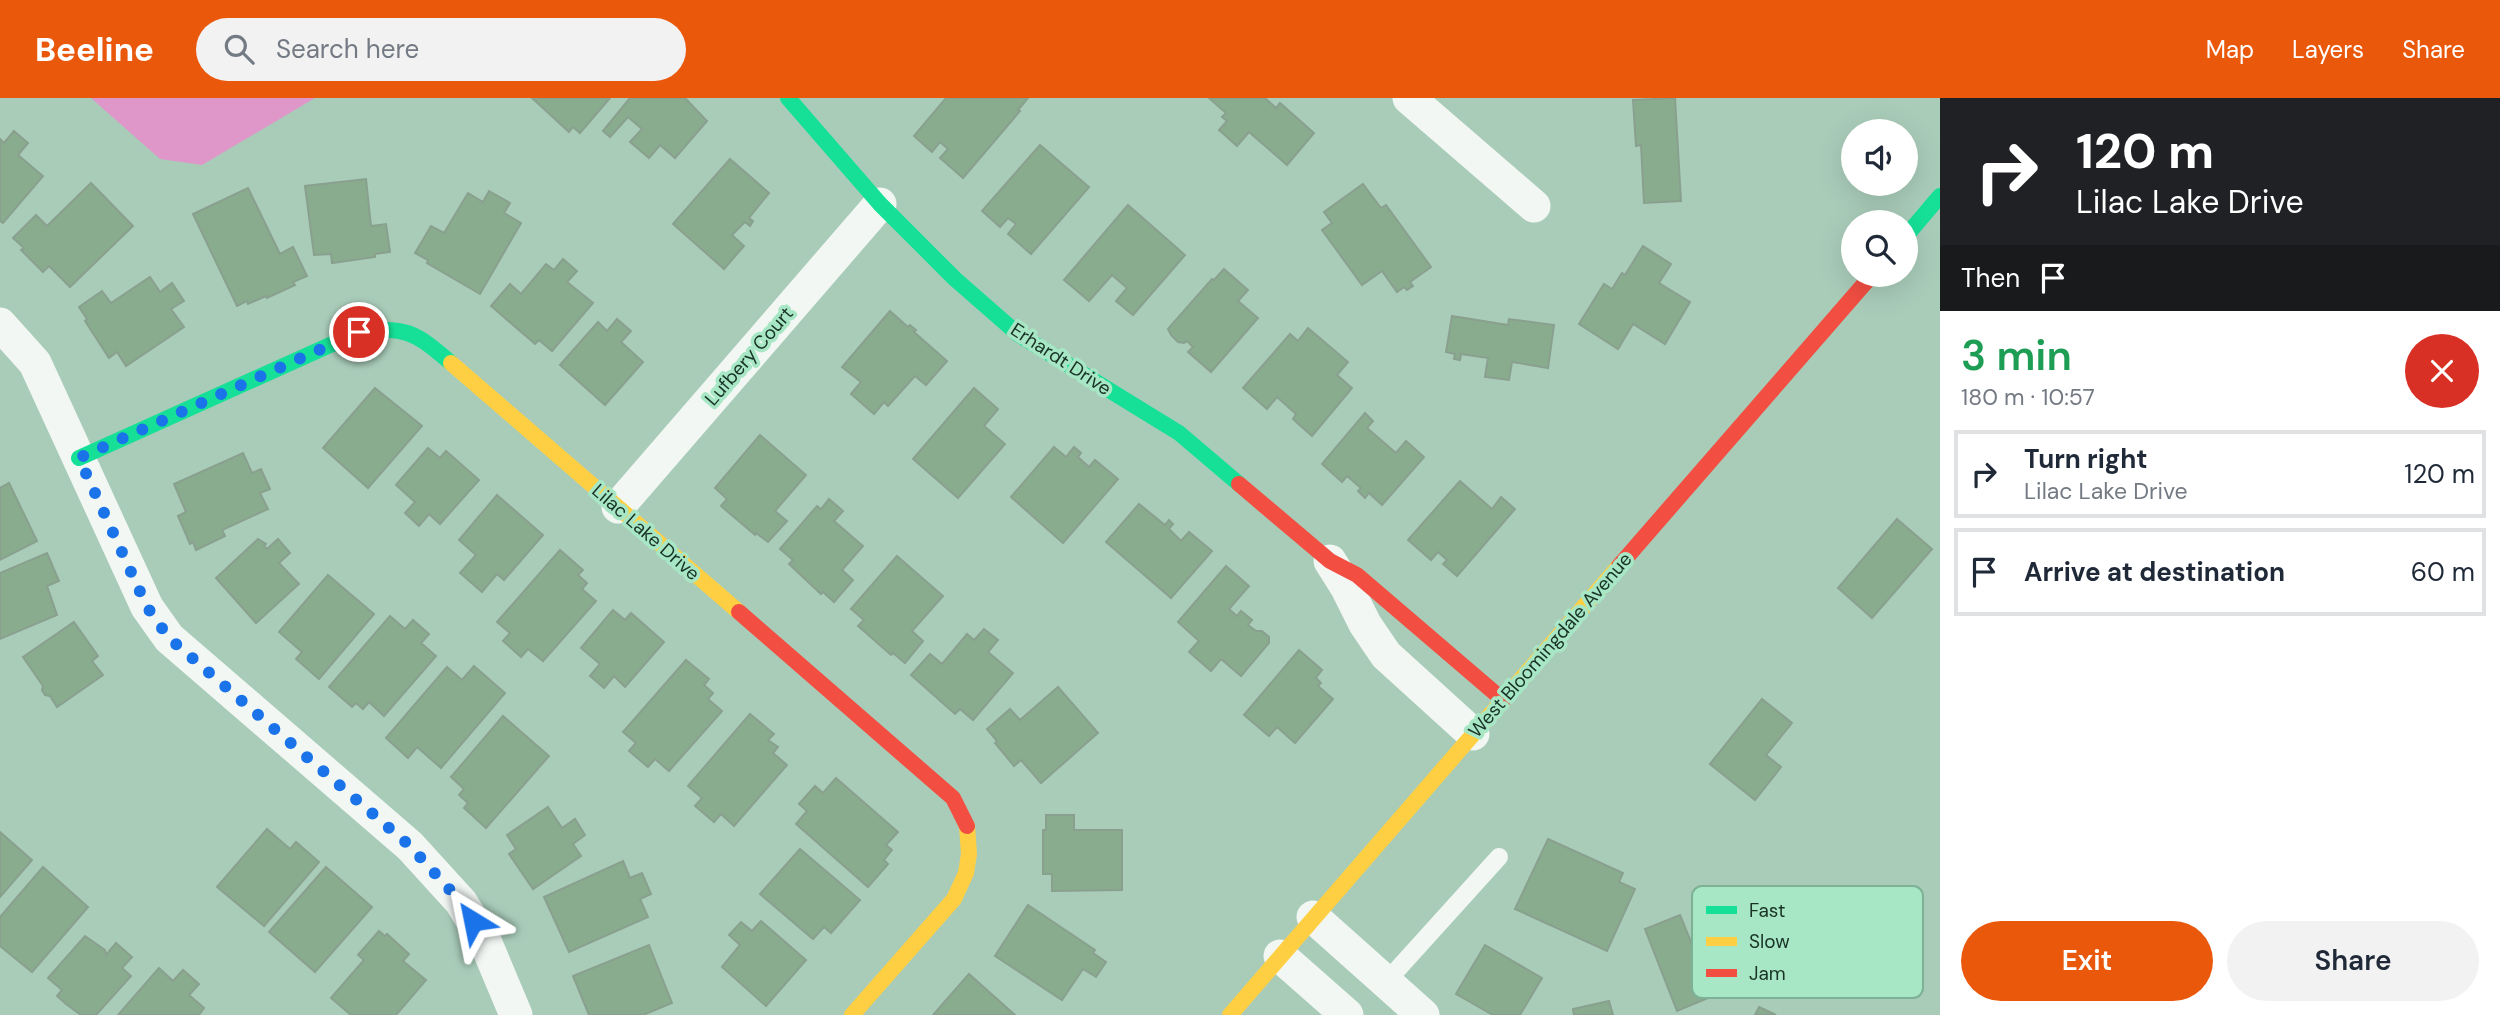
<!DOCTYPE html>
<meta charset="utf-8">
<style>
:root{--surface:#fff;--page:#f2f2f3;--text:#1f2937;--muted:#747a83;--line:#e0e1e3;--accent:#ea580c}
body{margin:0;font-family:"DM Sans",sans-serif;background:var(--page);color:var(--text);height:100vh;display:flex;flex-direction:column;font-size:26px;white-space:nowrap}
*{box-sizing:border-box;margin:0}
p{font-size:23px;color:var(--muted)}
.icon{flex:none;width:38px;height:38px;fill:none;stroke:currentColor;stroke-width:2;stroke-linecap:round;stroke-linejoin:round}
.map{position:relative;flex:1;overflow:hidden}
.drawer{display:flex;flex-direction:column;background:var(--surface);width:560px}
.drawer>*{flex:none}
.hud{background:#202124;color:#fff;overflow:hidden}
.tools{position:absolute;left:1841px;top:21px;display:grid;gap:14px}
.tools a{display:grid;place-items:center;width:77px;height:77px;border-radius:50%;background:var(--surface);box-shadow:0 7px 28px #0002;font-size:35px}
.pin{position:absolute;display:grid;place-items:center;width:60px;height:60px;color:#fff;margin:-30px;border:4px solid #fff;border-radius:50%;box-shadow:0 2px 7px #0007}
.me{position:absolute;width:77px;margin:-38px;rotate:325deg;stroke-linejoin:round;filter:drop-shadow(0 0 5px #0008)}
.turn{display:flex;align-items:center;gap:24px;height:147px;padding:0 21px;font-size:32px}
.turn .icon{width:91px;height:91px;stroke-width:2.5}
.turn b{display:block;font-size:49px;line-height:60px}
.then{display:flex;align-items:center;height:66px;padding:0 21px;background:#0003;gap:14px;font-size:26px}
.round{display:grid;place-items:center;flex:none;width:74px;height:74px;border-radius:37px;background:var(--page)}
.overview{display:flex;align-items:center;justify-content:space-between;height:119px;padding:0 21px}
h1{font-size:42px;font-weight:600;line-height:52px;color:#1e9e55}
.action{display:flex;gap:14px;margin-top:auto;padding:14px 21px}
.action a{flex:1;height:80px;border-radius:42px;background:var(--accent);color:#fff;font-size:28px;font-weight:600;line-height:80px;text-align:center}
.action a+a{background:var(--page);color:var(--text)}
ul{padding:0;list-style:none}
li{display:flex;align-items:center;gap:21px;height:88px;margin:0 14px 10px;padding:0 7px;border:4px solid var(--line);border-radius:0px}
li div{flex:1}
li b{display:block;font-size:26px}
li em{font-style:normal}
header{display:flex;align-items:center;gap:42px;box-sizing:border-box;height:98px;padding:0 35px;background:var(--accent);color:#fff}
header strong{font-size:33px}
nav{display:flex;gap:38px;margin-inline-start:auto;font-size:24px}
.search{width:490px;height:63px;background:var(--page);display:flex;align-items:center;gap:18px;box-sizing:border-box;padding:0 24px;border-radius:38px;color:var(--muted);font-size:26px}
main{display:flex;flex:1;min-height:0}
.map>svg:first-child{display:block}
.water{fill:#de97c8}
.building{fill:#8aac8e;stroke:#89a08f;stroke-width:2}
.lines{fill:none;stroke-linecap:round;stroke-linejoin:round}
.lane{stroke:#f2f7f4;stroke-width:18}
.street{stroke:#f2f7f4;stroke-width:33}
.fast{stroke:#16e098;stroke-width:16}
.slow{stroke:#ffcf43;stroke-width:16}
.jam{stroke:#f24e42;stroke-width:16}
.route{stroke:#1a73e8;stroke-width:12;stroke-dasharray:0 21.6}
.labels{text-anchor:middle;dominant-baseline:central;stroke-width:7;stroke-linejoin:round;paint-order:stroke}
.street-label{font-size:19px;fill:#183225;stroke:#a8e7c5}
.key{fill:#a8e7c5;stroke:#7db195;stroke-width:2}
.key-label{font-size:19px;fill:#183225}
</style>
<header>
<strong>Beeline</strong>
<div class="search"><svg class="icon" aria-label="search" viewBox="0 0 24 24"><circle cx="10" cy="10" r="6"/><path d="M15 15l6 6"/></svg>Search here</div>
<nav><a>Map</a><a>Layers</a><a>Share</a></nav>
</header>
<main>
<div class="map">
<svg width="1940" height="917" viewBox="0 0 1940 917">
<rect width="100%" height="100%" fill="#a9ccb9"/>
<!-- water -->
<path class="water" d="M91 0H315L202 67 160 61Z"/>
<!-- building -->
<g class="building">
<path d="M532 0H610L580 35 573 29 569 34Z"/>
<path d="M630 0H685L707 23 675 60 660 47 649 60 630 44 642 31 628 19 610 39 603 33Z"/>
<path d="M946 0H1028L1018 12 1020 13 963 80 940 60 948 51 940 44 932 54 914 38Z"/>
<path d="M1209 0H1265L1276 10 1280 5 1314 35 1287 67 1249 34 1237 48 1219 32 1227 23 1222 19 1226 15Z"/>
<path d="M1675 0 1681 103 1644 105 1641 47 1636 48 1633 2Z"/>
<path d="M14 33 28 45 18 57 43 78 3 125 0 123V41L4 45Z"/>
<path d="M1040 47 1089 89 1031 156 1008 136 1016 126 1008 120 1000 129 982 113Z"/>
<path d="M730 61 769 95 749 120 753 123 750 128 745 124 732 137 744 148 724 171 673 126Z"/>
<path d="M366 81 371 128 386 126 390 154 375 156V159L332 165 331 156 314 157 305 88Z"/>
<path d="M91 85 133 128 70 189 49 168 43 174 21 152 24 150 13 140 36 117 47 128Z"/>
<path d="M1363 86 1381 110 1386 107 1431 169 1410 184 1413 188 1407 192 1404 189 1397 194 1382 173 1362 187 1322 132 1332 125 1324 114Z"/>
<path d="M248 90 280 156 293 149 307 178 293 184 295 187 267 200 266 198 248 206 247 203 237 208 193 116Z"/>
<path d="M489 93 510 105 504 115 521 125 480 196 427 165 428 162 415 155 431 128 444 135 468 95 483 104Z"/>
<path d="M1128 107 1185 157 1133 217 1116 203 1127 190 1112 177 1089 203 1064 182Z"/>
<path d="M1643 148 1671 166 1659 185 1690 204 1665 246 1633 226 1618 251 1579 226 1604 186 1612 191 1622 175 1625 177Z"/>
<path d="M563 161 577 173 567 184 593 205 552 253 539 242 535 246 491 208 510 186 521 196 546 166 554 172Z"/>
<path d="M1224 171 1248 192 1238 203 1258 220 1211 274 1188 254 1193 249 1187 243 1184 245 1178 244 1171 237 1168 231 1212 181 1214 182Z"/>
<path d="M150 179 160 194 172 185 184 203 171 211 184 229 126 268 117 254 109 260 85 223 87 221 79 209 102 193 111 205Z"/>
<path d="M890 213 908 229 910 227 916 232 914 234 947 263 926 287 915 278 888 308 884 304 874 316 851 296 861 284 842 269Z"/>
<path d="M1452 218 1508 227 1509 221 1554 227 1548 270 1512 264 1509 282 1485 279 1488 260 1461 256 1460 262 1454 261 1455 256 1446 254Z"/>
<path d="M617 221 631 233 621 244 643 264 605 307 560 267 598 224 607 233Z"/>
<path d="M1308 230 1348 264 1337 277 1352 290 1312 338 1293 321 1296 316 1277 299 1267 311 1243 290 1290 236 1298 243Z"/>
<path d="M375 290 422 328 368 390 323 350Z"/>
<path d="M974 290 998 311 984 328 1005 346 958 400 913 361Z"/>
<path d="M1365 315 1373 323 1367 330 1396 355 1406 343 1424 359 1382 407 1369 395 1365 400 1358 393 1361 390 1347 378 1342 384 1322 366Z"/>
<path d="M760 337 806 377 775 413 787 423 768 444 756 435 755 437 721 408 727 401 715 390Z"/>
<path d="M1054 349 1066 359 1074 349 1081 355 1078 359 1089 369 1095 362 1118 381 1063 445 1011 399Z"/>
<path d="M428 350 440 360 446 353 479 382 440 426 429 416 419 428 405 415 415 404 396 387Z"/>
<path d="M243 355 252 375 261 371 270 391 260 395 268 411 222 432 225 438 196 452 193 444 190 446 178 418 186 414 174 386Z"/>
<path d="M1460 383 1492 411 1501 399 1515 411 1457 478 1443 466 1447 462 1438 454 1431 462 1408 442Z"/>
<path d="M9 385 37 443 0 462V390Z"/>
<path d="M497 397 543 437 504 482 497 476 482 494 460 475 476 457 459 442Z"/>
<path d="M829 401 843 413 834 423 863 448 842 472 853 482 834 504 823 494 821 496 789 466 793 462 780 451 817 408 821 411Z"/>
<path d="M1139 406 1165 427 1169 422 1173 426 1169 431 1181 443 1189 434 1212 453 1171 500 1106 444Z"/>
<path d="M1897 421 1932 451 1872 520 1838 490Z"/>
<path d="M258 441 266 446 264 448 267 451 278 441 290 455 279 465 299 486 256 525 216 480Z"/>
<path d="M560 452 583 472 578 477 587 485 582 491 596 503 543 563 528 551 521 559 503 543 510 535 497 524Z"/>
<path d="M47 455 59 483 47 488 57 517 0 541V475Z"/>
<path d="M897 458 943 498 912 533 923 543 905 565 893 555 891 557 858 528 864 522 851 511Z"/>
<path d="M1226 468 1249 488 1229 511 1237 518 1241 513 1252 522 1248 527 1256 533H1262L1269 539V545L1241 578 1221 561 1211 573 1189 554 1199 543 1178 524Z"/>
<path d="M328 477 374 516 319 581 296 561 302 554 279 534Z"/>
<path d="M613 512 625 522 631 515 664 544 625 589 614 578 604 590 590 578 600 566 581 550Z"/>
<path d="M390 518 405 531 413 522 429 536 421 545 436 558 384 618 369 604 363 611 356 605 352 609 329 589Z"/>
<path d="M74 524 98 558 92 563 103 577 57 609 50 598 45 597 42 592 43 588 23 559Z"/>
<path d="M984 531 998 542 988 554 1013 575 973 622 960 611 955 616 911 577 930 556 942 566 967 536 974 542Z"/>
<path d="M1299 552 1322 572 1316 580 1321 585 1318 588 1333 601 1295 645 1277 629 1269 638 1244 617Z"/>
<path d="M686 562 709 581 704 587 713 595 708 601 722 613 669 673 655 661 648 669 629 653 636 645 623 634Z"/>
<path d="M474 568 505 595 441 670 417 649 408 660 386 640 447 569 462 582Z"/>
<path d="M1058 589 1098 635 1041 685 1021 662 1014 668 995 645 997 643 987 631 1010 611 1020 622Z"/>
<path d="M1762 601 1792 625 1766 657 1781 669 1755 702 1710 666Z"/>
<path d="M750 616 774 636 768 642 778 649 773 655 787 667 734 728 721 716 714 724 695 708 702 700 688 688Z"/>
<path d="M503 618 549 658 486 730 464 710 468 705 459 697 464 691 451 679Z"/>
<path d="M836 680 898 734 886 747 892 752 884 762 888 766 868 789 796 726 807 713 799 706 815 688 823 695Z"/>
<path d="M548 709 562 730 575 721 585 737 573 746 581 758 533 791 509 756 516 751 507 737Z"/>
<path d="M1046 717H1074V732H1122V792L1052 793V776H1043V732H1046Z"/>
<path d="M267 731 290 751 296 744 319 764 264 828 217 789Z"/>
<path d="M0 734 32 762 0 799Z"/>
<path d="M1548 741 1623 775 1619 784 1635 791 1607 853 1515 811Z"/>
<path d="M800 751 860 802 831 835 824 829 813 841 760 796Z"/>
<path d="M623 763 630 780 642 775 651 796 640 801 648 819 569 854 544 799Z"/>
<path d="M43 769 88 809 32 874 0 848V819Z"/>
<path d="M326 769 372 809 315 874 269 834Z"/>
<path d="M1028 807 1095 852 1093 855 1106 864 1096 879 1083 871 1062 902 995 858Z"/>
<path d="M1680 817 1713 898 1677 913 1645 831Z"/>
<path d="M761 823 806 862 766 908 722 869 740 847 729 837 741 824 752 833Z"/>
<path d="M379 833 385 838 387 836 409 856 403 863 426 882 396 917H351L331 900 364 862 358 857Z"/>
<path d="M85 838 105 852 106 857 116 845 132 859 122 870 131 878 96 917H81L66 906 57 898 62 892 48 880Z"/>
<path d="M649 847 672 905 643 917H589L573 878Z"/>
<path d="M1485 847 1542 880 1520 917H1493L1456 896Z"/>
<path d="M159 870 173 883 183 872 199 886 189 897 204 910 199 917H118Z"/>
<path d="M969 876 1015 917H933Z"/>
<path d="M1609 903 1613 917H1574L1573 911Z"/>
<path d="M1759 909 1776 917H1755Z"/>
</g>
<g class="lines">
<!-- lane -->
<path class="lane" d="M1386 884 1499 759"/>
<!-- street -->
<g class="street">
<path d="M1409 0 1534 108"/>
<path d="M0 226 35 265 147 509 169 540 410 748 461 804 485 843 516 917"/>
<path d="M618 409 880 106"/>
<path d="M1330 463 1347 490 1365 526 1386 557 1473 636"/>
<path d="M1313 819 1423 917"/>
<path d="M1280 858 1347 917"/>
</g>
<!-- fast -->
<g class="fast">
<path d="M788 0 880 106 955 181 1018 236 1179 335 1239 386"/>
<path d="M1906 138 1940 98"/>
<path d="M79 360 359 234C406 228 415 234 451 265"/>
</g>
<!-- slow -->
<g class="slow">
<path d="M451 265 739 514"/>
<path d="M852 917 954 801 966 775 969 756 967 728"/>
<path d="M1230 917 1619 468"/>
</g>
<!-- jam -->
<g class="jam">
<path d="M1239 386 1330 463 1357 477 1503 602"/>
<path d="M1619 468 1872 177"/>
<path d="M739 514 953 700 967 728"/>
</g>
</g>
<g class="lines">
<!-- route -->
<path class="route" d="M359 234 79 360 147 509 169 540 410 748 461 804 473 823"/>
</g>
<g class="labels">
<!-- street labels -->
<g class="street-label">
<text transform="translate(749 258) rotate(-49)">Lufbery Court</text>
<text transform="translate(1061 261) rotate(33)">Erhardt Drive</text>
<text transform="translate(646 434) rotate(41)">Lilac Lake Drive</text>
<text transform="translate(1550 547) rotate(-49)">West Bloomingdale Avenue</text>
</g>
</g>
<!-- legend -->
<rect x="1692" y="788" width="231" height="112" rx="10" class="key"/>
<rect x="1706" y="808" width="31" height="8" fill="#16e098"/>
<rect x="1706" y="839" width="31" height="9" fill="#ffcf43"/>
<rect x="1706" y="871" width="31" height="8" fill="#f24e42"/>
<g class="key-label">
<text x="1749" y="819">Fast</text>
<text x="1749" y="850">Slow</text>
<text x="1749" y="882">Jam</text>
</g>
</svg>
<div class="tools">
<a><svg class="icon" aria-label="sound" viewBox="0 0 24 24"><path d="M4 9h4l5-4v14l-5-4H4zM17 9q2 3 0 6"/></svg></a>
<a><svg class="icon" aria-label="search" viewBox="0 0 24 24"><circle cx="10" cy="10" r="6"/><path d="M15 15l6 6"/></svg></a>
</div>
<div class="pin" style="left:359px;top:234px;background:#d93025"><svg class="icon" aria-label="arrive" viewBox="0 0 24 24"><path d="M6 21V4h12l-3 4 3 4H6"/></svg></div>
<svg class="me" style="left:473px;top:823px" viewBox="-20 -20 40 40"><path d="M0-17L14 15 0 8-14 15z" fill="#1a73e8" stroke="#fff" stroke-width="4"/></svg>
</div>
<section class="drawer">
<div class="hud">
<div class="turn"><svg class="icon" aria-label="right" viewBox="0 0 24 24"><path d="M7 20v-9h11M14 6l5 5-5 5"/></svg><div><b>120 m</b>Lilac Lake Drive</div></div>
<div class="then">Then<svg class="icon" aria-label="arrive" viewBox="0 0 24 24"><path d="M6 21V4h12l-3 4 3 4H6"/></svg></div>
</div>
<div class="overview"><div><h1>3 min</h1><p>180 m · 10:57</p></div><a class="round" style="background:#d93025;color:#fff"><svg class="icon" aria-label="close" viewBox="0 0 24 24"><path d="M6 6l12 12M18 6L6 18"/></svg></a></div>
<ul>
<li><svg class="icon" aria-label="right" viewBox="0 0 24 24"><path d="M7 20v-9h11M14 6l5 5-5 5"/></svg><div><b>Turn right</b><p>Lilac Lake Drive</p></div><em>120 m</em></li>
<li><svg class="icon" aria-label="arrive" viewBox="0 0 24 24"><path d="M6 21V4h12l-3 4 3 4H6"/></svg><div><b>Arrive at destination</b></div><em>60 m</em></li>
</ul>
<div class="action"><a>Exit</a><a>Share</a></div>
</section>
</main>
